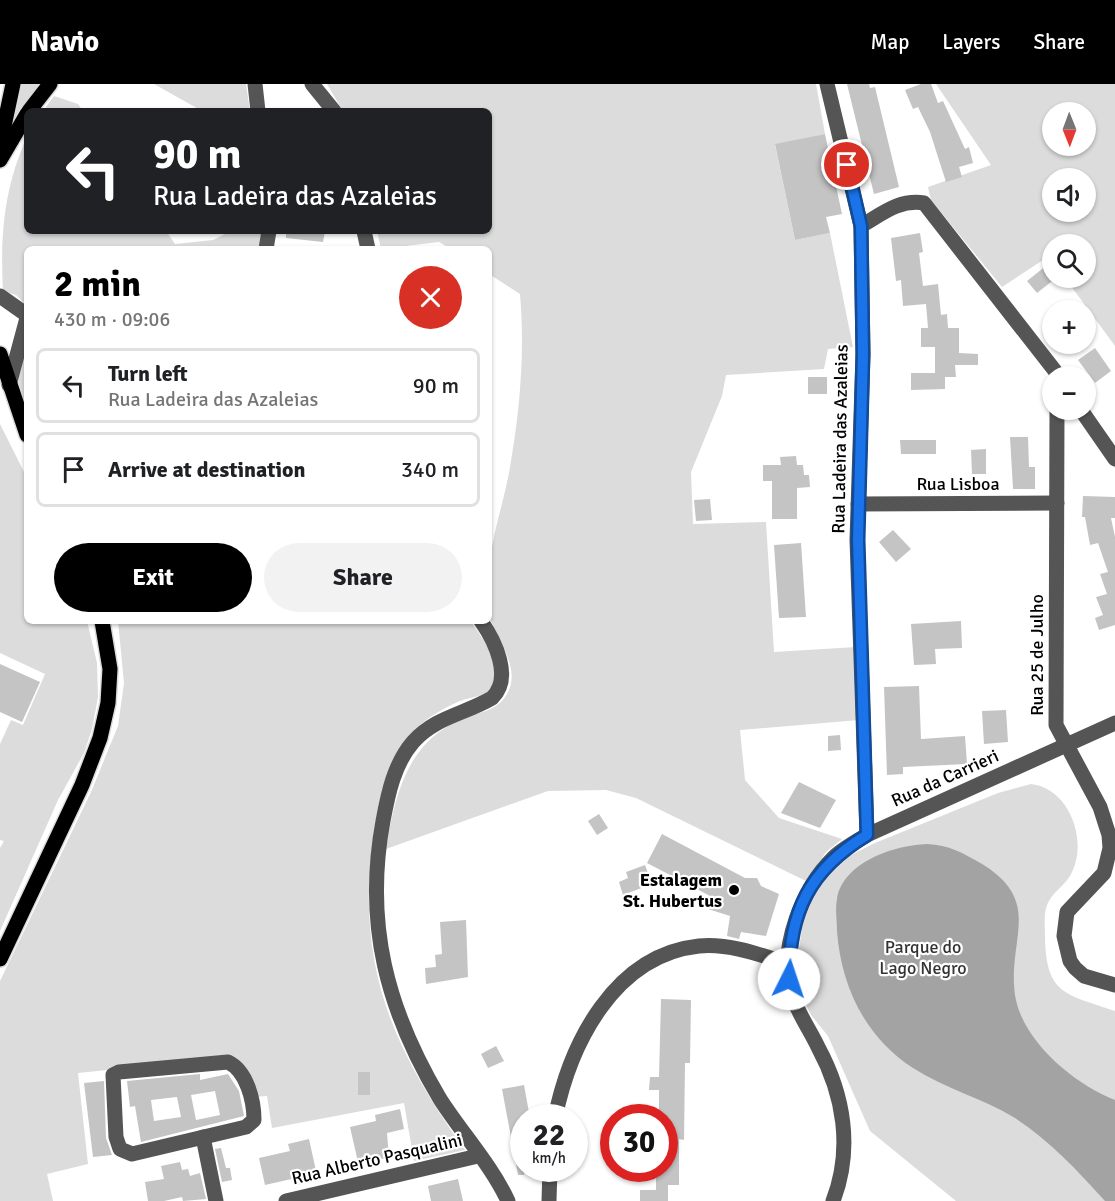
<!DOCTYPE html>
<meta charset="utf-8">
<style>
:root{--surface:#fff;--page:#f2f2f2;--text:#202124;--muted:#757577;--line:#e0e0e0;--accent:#000}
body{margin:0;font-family:Signika,sans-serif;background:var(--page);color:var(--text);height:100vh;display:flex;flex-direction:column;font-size:22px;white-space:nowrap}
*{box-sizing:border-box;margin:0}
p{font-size:20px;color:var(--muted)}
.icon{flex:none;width:33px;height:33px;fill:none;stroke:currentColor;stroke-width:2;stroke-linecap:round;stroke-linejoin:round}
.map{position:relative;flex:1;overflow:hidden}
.panel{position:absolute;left:24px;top:162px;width:468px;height:378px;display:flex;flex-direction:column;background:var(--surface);border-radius:9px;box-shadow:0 2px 4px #0004}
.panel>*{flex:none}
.hud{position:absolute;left:24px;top:24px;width:468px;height:126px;border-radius:9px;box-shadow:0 2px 4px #0004;background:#202124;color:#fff;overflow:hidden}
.needle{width:39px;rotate:179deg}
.controls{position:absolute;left:1042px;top:18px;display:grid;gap:12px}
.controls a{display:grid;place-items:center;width:54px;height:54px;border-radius:50%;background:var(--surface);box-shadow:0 2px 4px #0004;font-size:30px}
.speed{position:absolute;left:510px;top:1020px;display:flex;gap:12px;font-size:30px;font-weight:700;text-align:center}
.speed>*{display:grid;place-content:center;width:78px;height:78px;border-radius:50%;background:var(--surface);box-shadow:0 2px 4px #0004;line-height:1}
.speed small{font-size:15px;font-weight:400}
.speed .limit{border:9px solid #d22;background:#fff;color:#111}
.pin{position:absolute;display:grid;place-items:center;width:51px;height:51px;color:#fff;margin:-26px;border:3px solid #fff;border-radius:50%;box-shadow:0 2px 6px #0007}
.me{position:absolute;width:66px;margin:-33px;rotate:4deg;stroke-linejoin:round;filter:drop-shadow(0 0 4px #0008)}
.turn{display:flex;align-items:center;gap:21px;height:126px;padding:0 30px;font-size:27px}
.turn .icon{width:78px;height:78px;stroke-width:2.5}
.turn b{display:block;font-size:42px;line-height:51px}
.round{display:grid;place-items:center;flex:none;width:63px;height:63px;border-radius:32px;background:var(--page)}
.head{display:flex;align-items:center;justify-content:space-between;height:102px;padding:0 30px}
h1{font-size:36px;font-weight:800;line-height:45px;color:var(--accent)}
.primary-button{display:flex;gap:12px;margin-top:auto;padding:12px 30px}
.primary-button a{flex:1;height:69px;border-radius:36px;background:var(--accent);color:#fff;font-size:24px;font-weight:800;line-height:69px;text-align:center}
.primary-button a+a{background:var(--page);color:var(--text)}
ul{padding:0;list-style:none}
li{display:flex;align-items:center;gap:18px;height:75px;margin:0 12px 9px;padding:0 18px;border:3px solid var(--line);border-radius:9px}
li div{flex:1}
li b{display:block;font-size:22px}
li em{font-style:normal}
header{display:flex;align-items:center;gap:36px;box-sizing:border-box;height:84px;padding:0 30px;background:var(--accent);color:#fff}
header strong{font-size:28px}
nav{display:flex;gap:33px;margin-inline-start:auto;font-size:21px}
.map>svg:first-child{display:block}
.green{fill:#dcdcdc;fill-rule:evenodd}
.water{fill:#a3a3a3}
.building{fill:#c4c4c4;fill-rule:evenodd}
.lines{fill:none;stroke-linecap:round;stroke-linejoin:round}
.major-casing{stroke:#dbdbdb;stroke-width:18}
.minor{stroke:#555;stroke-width:15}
.major{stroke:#000;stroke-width:15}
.route-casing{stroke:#114b97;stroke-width:15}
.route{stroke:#1a73e8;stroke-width:10}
.poi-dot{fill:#000;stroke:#fff;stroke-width:2}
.labels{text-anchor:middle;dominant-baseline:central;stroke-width:4.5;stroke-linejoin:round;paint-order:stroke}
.street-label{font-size:18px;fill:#000;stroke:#fff}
.poi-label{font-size:18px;font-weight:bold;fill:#000;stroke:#fff;text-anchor:end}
.park-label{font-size:18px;fill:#333;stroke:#fff}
</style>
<header>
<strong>Navio</strong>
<nav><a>Map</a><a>Layers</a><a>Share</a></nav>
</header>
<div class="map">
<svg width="1115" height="1117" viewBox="0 0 1115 1117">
<rect width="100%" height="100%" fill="#fff"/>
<!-- green -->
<g class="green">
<path d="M21 0H39L12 41Z"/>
<path d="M154 0H246L250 27H202Z"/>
<path d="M327 0H816L825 50 775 61 795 156 830 149 853 263 828 265 824 285 726 291 722 312 691 388 693 440 766 438 774 568 856 563 859 636 740 646 745 696 779 734 842 755 826 768 806 797 636 714 606 706 548 707 386 765C395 709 408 655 467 633 484 627 499 626 508 608 521 584 496 553 489 531 486 521 489 505 489 494 489 457 504 420 510 383 520 326 525 268 520 210L489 190V165H451L439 158 381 165 377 147H489V27H343Z"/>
<path d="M936 0H1115V262L1065 194H1086V160H1053V176L1049 172 1002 203 931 116 928 103 991 81ZM1053 28H1086V62H1053ZM1053 94H1086V128H1053Z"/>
<path d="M54 12 78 20 83 27H43Z"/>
<path d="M27 53V147H166L175 160 213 156 231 147H264L262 165H27V222L16 211 3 207C0 152 4 103 27 53Z"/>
<path d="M27 257V327L18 296Z"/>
<path d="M0 340 27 394V537H87L97 579 98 613 92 645 84 669 58 716 0 847V764L4 757 0 756V660L11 636 23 641 45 590 0 569Z"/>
<path d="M118 537H470C482 552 501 579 494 599 493 602 489 607 486 609 478 613 468 614 460 617 441 625 421 637 408 653 386 681 378 718 373 754 356 882 392 964 465 1066L414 1077 404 1019 272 1044 267 1012 255 1013 232 973 78 989 88 1080 47 1090 53 1117H0V897L91 708 118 642 124 599Z"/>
<path d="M1031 700C1069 704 1088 756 1072 788 1067 800 1055 806 1049 817 1043 827 1045 841 1045 853 1046 911 1066 910 1115 927V1117H956L870 1047 828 952 811 931 798 903 797 878 805 825 822 795 847 773 875 759 998 709Z"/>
</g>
<!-- water -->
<path class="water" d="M927 760C949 761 963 769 982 780 1044 818 1007 855 1015 911 1022 957 1074 1000 1115 1016V1117H1105C1077 1086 1050 1057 1015 1034 983 1014 945 1005 913 984 865 953 841 902 837 847 837 836 835 825 837 815 843 778 895 761 927 760Z"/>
<!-- building -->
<g class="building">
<path d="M847 0H869L870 4 875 3 899 103 874 110Z"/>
<path d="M921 0H931L938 19 943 17 965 65 969 63 973 79 959 83 962 93 946 98 930 48 918 23 913 25 905 6Z"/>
<path d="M825 50 842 130 826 133 830 149 795 156 775 60Z"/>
<path d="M286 147H325L323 158 286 154Z"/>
<path d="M920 149 923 168 919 169 923 202 938 200 941 231 947 230 948 244H959V269L978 270V281H955L956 293H945V305L911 306V289H935V263H921V244H928L926 220 903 222 901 196 896 197 891 154Z"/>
<path d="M1047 181 1053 189V194H1056L1037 209 1027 197Z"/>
<path d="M1095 264 1111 287 1095 299 1078 276Z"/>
<rect x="808" y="293" width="19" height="17"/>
<path d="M1010 353H1028L1029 383H1035V405H1013Z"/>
<path d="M900 356H936V370H901Z"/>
<path d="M986 365V390H972L971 366Z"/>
<path d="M796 372 797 381H803L804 391H809L810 403 797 404V435H772V397H763V381H781L780 373Z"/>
<path d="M1083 412 1115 413V434H1111L1115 453V541L1099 546 1095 534 1103 531 1096 513 1107 510 1100 490 1108 488 1098 459 1090 461 1085 433H1082Z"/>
<path d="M710 415 712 436 696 437 694 416Z"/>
<path d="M893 446 911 465 896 478 879 458Z"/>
<path d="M801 459 806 533 779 534 774 461Z"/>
<path d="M961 537 962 564 935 565 936 580 914 581 911 540Z"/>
<path d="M0 580 40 598 22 638 0 628Z"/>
<path d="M919 602 921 655 965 652 967 680 903 683V690L887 691 884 603Z"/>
<path d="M1006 626 1008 658 984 660 982 627Z"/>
<path d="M840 651 841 666 828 667V652Z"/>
<path d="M799 698 836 716 820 744 781 729Z"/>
<path d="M599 730 608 744 597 751 588 737Z"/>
<path d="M662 750 745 794H757L761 802 779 810 766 852 741 848 739 855 727 852 730 832 708 825 712 813 647 779Z"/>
<path d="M645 781 652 800 623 811 619 798 628 794 626 788Z"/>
<path d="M466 836 468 893 426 900 425 884 436 883 435 871 442 870 440 838Z"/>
<path d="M661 915 691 916 690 979H685L684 1056 679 1055V1101H668V1117H640V1106H656V1084H664V1034H659V1006H649L650 993H659Z"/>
<path d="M496 962 504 977 488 984 481 970Z"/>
<rect x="358" y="988" width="12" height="23"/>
<path d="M200 990V996L228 990 239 1007 244 1032 141 1058 135 1022 130 1023 127 997ZM215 1007 220 1031 196 1036 191 1011ZM177 1013 181 1033 154 1037 151 1016Z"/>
<path d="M104 997 106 1054 112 1071 93 1073 84 999Z"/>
<path d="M524 1001 530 1034H524V1091H518L502 1005Z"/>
<path d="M400 1025 404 1045 387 1049 389 1074 358 1078 350 1043 376 1037 375 1031Z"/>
<path d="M309 1055 318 1096 297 1101 296 1094 265 1101 259 1074 290 1067 288 1060Z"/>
<path d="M221 1064 226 1084H230L232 1096 222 1098 215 1065Z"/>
<path d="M180 1078 182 1086 188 1085 190 1092 200 1089 206 1115 183 1117 182 1113 164 1117H148L145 1098 164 1095 161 1082Z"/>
<path d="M458 1095 463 1117H431L428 1102Z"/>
</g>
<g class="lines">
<defs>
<g id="major">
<path d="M29 27 50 0"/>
<path d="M0 61 13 0"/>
<path d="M0 76 27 30"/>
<path d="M0 270 27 351"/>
<path d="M0 875 82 701 100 654 108 619 110 585 102 537"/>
</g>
</defs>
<!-- major casing -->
<use href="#major" class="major-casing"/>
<!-- minor -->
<g class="minor">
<path d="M255 0 258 27"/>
<path d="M312 0 334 27"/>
<path d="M827 0 861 142 863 270 857 456 867 751"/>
<path d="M861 142C882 130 899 115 924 119L1059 292"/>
<path d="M364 147 368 165"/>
<path d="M266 165 269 147"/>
<path d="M0 212 27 231"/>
<path d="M9 301 27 234"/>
<path d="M1057 326 1056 641 1100 723 1109 751 1110 764 1104 789 1067 828 1064 852 1070 877 1075 884 1084 892 1115 901"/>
<path d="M1081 326 1115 375"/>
<path d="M858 420 1057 419"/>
<path d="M481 537C495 557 513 594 492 614 465 630 435 633 413 658 394 680 388 710 383 737 364 840 387 926 440 1015 461 1048 492 1082 508 1117"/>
<path d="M228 978C247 987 254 1017 254 1036L246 1043 132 1070 120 1065 116 1053 113 991 119 988Z"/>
<path d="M555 1034C570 960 614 871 699 862 729 859 761 871 789 880"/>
<path d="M203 1053 216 1117"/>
<path d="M286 1117 478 1072"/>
<path d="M549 1117 550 1084"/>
<path d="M833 1117C853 1065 844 1011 818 963 809 944 795 925 790 905 780 862 802 805 833 774 842 765 855 758 867 751L1115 639"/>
</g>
<!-- major -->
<use href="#major" class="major"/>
</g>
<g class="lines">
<defs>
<path id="route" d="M789 895C789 828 809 786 867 751L858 456 863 270 861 142 847 81"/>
</defs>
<!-- route casing -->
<use href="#route" class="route-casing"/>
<!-- route -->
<use href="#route" class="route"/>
</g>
<!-- markers -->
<circle class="poi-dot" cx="734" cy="806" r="6"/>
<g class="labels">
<!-- street labels -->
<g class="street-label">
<text transform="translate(840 355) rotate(-89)">Rua Ladeira das Azaleias</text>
<text x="958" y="400">Rua Lisboa</text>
<text transform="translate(1037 571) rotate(-90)">Rua 25 de Julho</text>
<text transform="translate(945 694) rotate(-24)">Rua da Carrieri</text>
<text transform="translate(377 1075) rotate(-13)">Rua Alberto Pasqualini</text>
</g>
<!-- poi labels -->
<g class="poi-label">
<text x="722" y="796">Estalagem<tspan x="722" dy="21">St. Hubertus</tspan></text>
</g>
<!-- park labels -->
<g class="park-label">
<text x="923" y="863">Parque do<tspan x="923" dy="21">Lago Negro</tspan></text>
</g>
</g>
</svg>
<div class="controls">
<a><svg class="needle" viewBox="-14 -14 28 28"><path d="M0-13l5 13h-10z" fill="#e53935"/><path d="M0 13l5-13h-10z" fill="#757577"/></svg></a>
<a><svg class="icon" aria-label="sound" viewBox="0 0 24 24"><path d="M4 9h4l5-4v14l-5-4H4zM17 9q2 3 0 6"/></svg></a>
<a><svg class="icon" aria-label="search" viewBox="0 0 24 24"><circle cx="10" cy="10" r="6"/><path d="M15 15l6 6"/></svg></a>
<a>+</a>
<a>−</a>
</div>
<div class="speed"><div>22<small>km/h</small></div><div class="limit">30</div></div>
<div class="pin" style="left:847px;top:81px;background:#d93025"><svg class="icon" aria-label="arrive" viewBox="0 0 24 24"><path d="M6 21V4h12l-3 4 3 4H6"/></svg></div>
<svg class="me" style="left:789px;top:895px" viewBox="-20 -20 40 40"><circle r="19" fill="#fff"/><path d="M0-13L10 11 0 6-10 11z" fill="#1a73e8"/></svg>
<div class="hud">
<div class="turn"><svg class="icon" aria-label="left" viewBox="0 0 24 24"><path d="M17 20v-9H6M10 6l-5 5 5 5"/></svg><div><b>90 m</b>Rua Ladeira das Azaleias</div></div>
</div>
<section class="panel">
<div class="head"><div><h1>2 min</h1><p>430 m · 09:06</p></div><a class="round" style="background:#d93025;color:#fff"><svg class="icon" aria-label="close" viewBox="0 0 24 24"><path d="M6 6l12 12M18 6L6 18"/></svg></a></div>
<ul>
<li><svg class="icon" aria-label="left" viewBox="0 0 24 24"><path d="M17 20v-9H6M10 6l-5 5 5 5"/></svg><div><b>Turn left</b><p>Rua Ladeira das Azaleias</p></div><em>90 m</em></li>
<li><svg class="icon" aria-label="arrive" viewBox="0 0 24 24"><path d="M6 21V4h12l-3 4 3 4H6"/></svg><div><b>Arrive at destination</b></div><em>340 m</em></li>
</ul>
<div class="primary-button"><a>Exit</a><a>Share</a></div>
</section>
</div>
